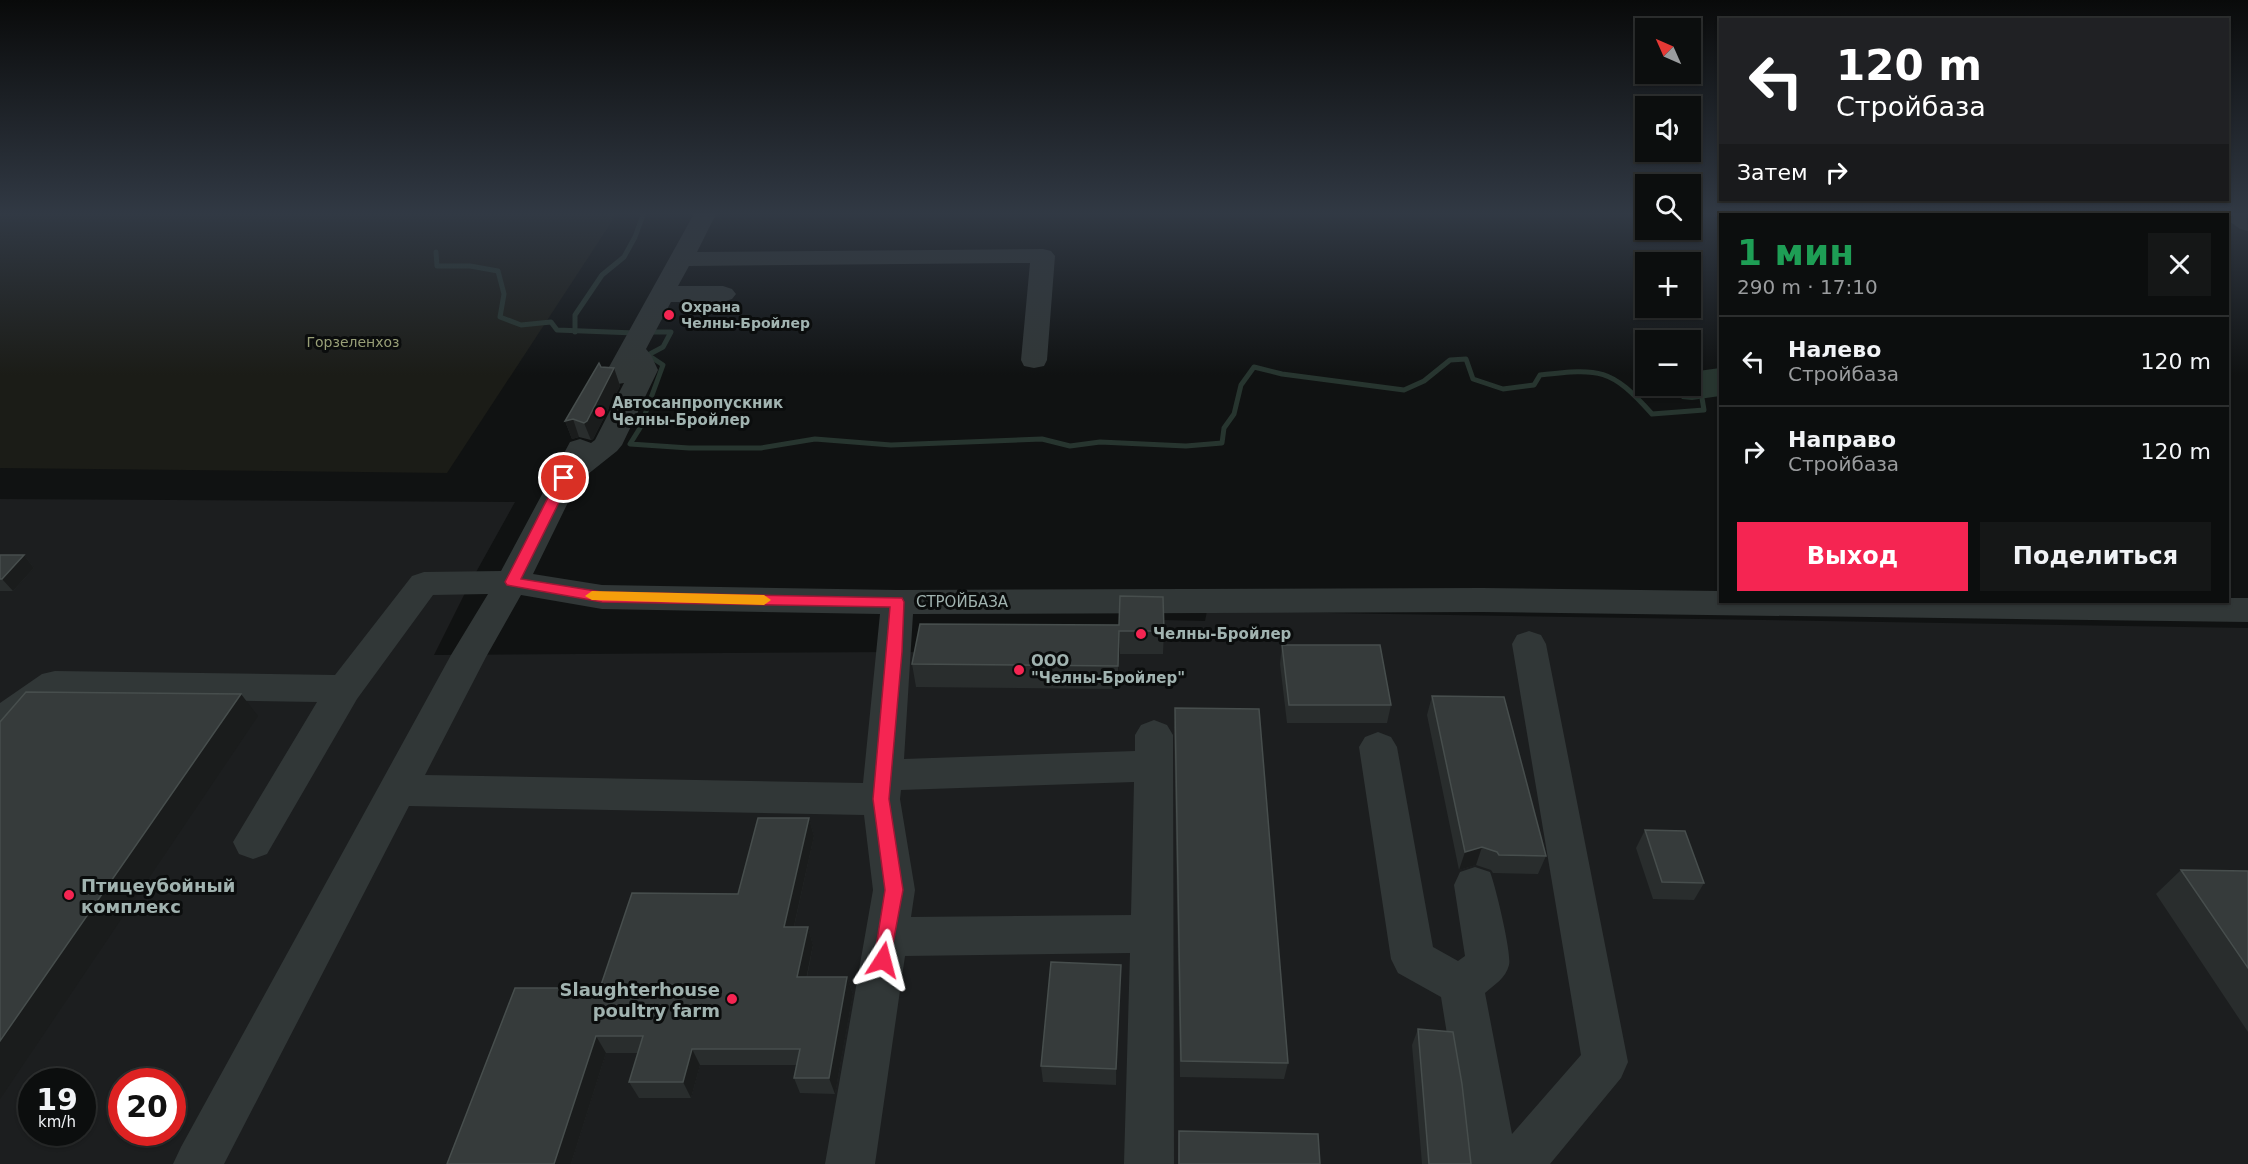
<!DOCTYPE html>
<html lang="ru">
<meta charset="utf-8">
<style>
:root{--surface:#0c0e0e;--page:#151717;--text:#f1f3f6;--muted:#9a9c9e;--line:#2c2e2e;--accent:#f52552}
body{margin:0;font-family:"DejaVu Sans",sans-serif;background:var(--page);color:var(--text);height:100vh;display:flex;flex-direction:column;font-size:22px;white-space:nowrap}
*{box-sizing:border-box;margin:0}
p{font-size:20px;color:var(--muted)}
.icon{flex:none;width:33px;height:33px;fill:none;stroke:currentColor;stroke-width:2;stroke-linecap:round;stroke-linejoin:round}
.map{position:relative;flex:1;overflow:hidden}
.sheet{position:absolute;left:1719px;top:213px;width:510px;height:390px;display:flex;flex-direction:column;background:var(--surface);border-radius:0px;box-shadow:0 2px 4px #0004,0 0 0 2px var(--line)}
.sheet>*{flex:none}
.guide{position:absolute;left:1719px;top:18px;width:510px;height:183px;border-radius:0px;box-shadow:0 2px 4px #0004,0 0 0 2px var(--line);background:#202124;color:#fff;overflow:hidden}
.needle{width:39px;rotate:315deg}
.tools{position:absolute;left:1635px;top:18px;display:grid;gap:12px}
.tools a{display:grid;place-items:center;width:66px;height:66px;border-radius:0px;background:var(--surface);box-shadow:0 2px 4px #0004,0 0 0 2px var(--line);font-size:30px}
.speed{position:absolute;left:18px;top:1068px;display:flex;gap:12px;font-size:30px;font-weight:700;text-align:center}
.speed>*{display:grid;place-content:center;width:78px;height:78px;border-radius:50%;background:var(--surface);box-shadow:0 2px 4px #0004,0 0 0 2px var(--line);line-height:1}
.speed small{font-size:15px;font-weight:400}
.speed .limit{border:9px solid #d22;background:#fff;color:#111}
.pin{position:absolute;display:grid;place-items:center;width:51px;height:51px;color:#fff;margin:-26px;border:3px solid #fff;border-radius:50%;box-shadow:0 2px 6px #0007}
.me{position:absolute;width:66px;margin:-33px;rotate:9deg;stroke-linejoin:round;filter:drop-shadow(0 0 4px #0008)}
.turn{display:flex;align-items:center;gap:21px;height:126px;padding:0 18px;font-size:27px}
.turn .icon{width:78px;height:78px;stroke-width:2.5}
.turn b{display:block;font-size:42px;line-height:51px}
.then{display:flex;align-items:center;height:57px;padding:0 18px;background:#0003;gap:12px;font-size:22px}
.round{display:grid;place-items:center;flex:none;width:63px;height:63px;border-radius:0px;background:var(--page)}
.summary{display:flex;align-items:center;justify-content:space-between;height:102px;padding:0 18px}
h1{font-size:36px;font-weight:700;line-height:45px;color:#1e9e55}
.button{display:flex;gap:12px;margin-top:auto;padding:12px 18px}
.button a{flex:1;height:69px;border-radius:0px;background:var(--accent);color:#fff;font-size:24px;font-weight:700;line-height:69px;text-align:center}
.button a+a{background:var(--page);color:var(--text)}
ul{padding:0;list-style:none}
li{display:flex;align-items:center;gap:18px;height:90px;padding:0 18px;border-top:2px solid var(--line)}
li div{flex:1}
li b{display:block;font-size:22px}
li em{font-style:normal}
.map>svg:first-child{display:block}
.built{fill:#1c1e1f;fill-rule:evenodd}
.green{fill:#1b1c17}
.water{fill:#27352f}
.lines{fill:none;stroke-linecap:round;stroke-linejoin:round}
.stream{stroke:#27352f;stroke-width:5}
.minor{fill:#313737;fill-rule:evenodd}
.wall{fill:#292d2d}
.shaded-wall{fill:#1a1c1c}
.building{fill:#363b3b;stroke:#474e4d;stroke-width:1.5}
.route{fill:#f52552;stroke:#9f1835;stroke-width:1.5}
.slow{fill:#f59e0b}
.poi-dot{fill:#f52552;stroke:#0b0d0d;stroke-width:2}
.labels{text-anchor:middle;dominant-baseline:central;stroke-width:6;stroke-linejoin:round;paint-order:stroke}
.far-poi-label{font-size:14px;font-weight:bold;fill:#a1b3b0;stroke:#0b0d0d;text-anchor:start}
.far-park-label{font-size:14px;fill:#989f77;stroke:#0b0d0d}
.poi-label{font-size:15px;font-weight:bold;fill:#a1b3b0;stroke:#0b0d0d;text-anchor:start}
.street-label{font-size:15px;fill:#a1b3b0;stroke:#0b0d0d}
.near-poi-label{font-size:18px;font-weight:bold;fill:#a1b3b0;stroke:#0b0d0d;text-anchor:start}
</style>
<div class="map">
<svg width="2248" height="1164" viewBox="0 0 2248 1164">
<rect width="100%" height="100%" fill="#101212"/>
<!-- built -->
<path class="built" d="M0 499 515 502 470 583 434 655 895 652 1162 654 1163 620 1205 621 1207 611 2248 628V1164H0ZM32 1082H82V1132H32ZM122 1082H172V1132H122Z"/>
<!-- green -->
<path class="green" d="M0 212H618L447 473 0 468Z"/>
<!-- water -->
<path class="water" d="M1720 368V396L1692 400 1682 399 1671 386H1690L1691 372Z"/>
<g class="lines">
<!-- stream -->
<g class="stream">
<path d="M436 252 437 266H470L498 271 504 294 500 317 521 325 551 322 557 330 635 333"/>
<path d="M575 332V315L602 275 624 257 635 237 644 212"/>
<path d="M646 332H671L663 347 648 355 663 365 640 428 630 444 689 448H761L815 439 891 445 1042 439 1070 446 1100 442 1186 446 1222 443 1224 428 1234 414 1241 385 1254 367 1282 374 1404 390 1424 381 1450 360 1466 359 1473 379 1503 389 1534 385 1540 375C1600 368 1611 368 1652 414L1704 410 1702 398"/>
</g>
<!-- minor -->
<g class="minor">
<path d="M695 212H717L697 252 1043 249 1051 251 1055 256 1047 360 1044 366 1034 368 1024 366 1021 360 1030 263 689 266 678 286H723L732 289 736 294 732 299 723 302H671L646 349 651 355 658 370 622 445 617 451 578 482 533 574 602 585 897 590 1482 588 1720 591V602H2228V598H2248V622L1482 612 913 614 904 759 1135 751V735L1141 725 1154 720 1167 725 1173 735 1174 1164H1124L1130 953 905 956 875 1164H825L873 890 864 815 409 806 224 1164H173L181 1147 451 655 488 594 433 595 357 699 267 854 253 859 239 854 233 842 317 702 62 698 13 732 0 736V703L42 674 55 671 335 675 412 576 424 572 501 571 570 442 580 439 591 443 595 440 624 383 618 384 608 382 604 376ZM521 595 602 609 880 614 863 783 425 775 486 657ZM1134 782 1131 915 911 917 915 890 900 799 901 790Z"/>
<path d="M2221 212H2246L2248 231 2240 229 2228 220V214H2222Z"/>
<path d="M1529 631 1541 635 1546 644 1628 1062 1621 1078 1550 1164H1468L1441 997 1398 973 1391 959 1359 747 1365 737 1378 732 1391 737 1397 747 1433 947 1458 961 1465 956 1454 885 1460 872 1475 867 1490 872C1495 884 1512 954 1509 965 1506 978 1494 985 1485 993L1512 1134 1581 1055 1512 644 1517 635Z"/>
</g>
</g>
<!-- wall -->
<g class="wall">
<path d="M601 367 614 368 620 386 593 439 591 440 579 437 572 439 565 421Z"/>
<path d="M0 555H24L34 568 13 591H0Z"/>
<path d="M920 624 1164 631 1163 654H1120L1118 689 916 687 912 664Z"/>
<path d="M1282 645 1391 705 1387 723H1287L1280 664Z"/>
<path d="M1432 696 1546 856 1538 874 1493 873 1491 870 1476 865 1459 870 1427 715Z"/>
<path d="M1175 708 1288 1063 1284 1079 1180 1077 1174 727Z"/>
<path d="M809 818 814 836 794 927H808L813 945 807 977H847L853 994 835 1094 800 1093 794 1078 796 1065H700L691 1098H639L629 1082 638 1053H606L571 1164H447L600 988 738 894Z"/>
<path d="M1645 830 1704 883 1694 900 1653 899 1636 848Z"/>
<path d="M2181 870 2248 871V1032L2156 894Z"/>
<path d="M1121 965 1116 1085 1043 1082 1041 1066Z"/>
<path d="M1418 1029 1471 1164H1422L1412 1045Z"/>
<path d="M1179 1131 1320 1164H1178Z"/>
</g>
<!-- shaded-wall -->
<g class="shaded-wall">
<path d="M614 368 620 386 593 439 591 440 584 423Z"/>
<path d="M573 419 579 437 572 439 565 421Z"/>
<path d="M24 555 34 568 13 591 2 579Z"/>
<path d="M1119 631 1120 654 1118 689V666Z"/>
<path d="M241 694 258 716 0 1099V1041Z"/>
<path d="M809 818 814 836 790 944 784 927Z"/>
<path d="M1482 847 1476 865 1459 870 1465 852Z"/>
<path d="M808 927 813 945 803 994 797 977Z"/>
<path d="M1121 965V982L1116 1085V1069Z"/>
<path d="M847 977 853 994 835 1094 829 1078Z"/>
<path d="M596 1036 606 1053 571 1164H554Z"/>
<path d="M692 1049 700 1065 691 1098 683 1082Z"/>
</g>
<!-- building -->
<g class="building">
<path d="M599 363 601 367 614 368 587 421 584 423 573 419 565 421Z"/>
<path d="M0 555H24L2 579H0Z"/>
<path d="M1120 596 1163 597 1164 631H1119L1118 666 912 664 920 624 1119 625Z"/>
<path d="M1282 645H1380L1391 705H1289Z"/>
<path d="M26 692 241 694 0 1041V722Z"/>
<path d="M1432 696 1504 697 1546 856 1499 855 1497 852 1482 847 1465 852Z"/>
<path d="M1175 708 1259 709 1288 1063 1181 1061Z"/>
<path d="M758 818H809L784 927H808L797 977H847L829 1078H794L800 1049H692L683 1082H629L643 1036H596L554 1164H447L515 988H600L632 893 738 894Z"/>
<path d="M1645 830 1685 831 1704 883 1662 882Z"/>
<path d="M2181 870 2248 871V968Z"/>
<path d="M1051 962 1121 965 1116 1069 1041 1066Z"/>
<path d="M1418 1029 1453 1032 1462 1084 1471 1164H1429Z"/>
<path d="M1179 1131 1318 1134 1320 1164H1179Z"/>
</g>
<!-- sky -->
<linearGradient id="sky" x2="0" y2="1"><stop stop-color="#090a0a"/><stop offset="0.57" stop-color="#313944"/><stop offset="1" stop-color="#313944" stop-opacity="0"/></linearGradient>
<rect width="2248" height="375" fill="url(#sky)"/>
<!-- route -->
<path class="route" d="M564 474 571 478 521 579 602 592 902 598 904 602 902 652 889 799 903 890 889 965 883 968 876 965 874 960 885 890 873 799 890 607 602 602 507 585 505 582 558 478Z"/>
<!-- slow -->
<path class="slow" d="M592 591 764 595 771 600 764 605 592 600 585 596Z"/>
<!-- markers -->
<g class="poi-dot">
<circle cx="669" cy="315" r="6"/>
<circle cx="600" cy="412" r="6"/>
<circle cx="1141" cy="634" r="6"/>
<circle cx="1019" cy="670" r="6"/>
<circle cx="69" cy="895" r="6"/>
<circle cx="732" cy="999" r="6"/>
</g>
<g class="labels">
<!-- far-poi labels -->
<g class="far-poi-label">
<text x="681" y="307">Охрана<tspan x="681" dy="16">Челны-Бройлер</tspan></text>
</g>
<!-- far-park labels -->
<g class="far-park-label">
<text x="353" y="342">Горзеленхоз</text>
</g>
<!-- poi labels -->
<g class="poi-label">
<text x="612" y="403">Автосанпропускник<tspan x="612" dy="17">Челны-Бройлер</tspan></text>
<text x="1153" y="634">Челны-Бройлер</text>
<text x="1031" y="661">ООО<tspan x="1031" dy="17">"Челны-Бройлер"</tspan></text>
</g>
<!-- street labels -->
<g class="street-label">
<text x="962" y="602">СТРОЙБАЗА</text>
</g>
<!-- near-poi labels -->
<g class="near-poi-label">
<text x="81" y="885">Птицеубойный<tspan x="81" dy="21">комплекс</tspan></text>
<text x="720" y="989" text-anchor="end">Slaughterhouse<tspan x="720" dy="21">poultry farm</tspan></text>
</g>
</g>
</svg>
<div class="tools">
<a><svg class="needle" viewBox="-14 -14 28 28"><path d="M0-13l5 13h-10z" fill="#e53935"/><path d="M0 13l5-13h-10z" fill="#9a9c9e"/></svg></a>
<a><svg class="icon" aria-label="sound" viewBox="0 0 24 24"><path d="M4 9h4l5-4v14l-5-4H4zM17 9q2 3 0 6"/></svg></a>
<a><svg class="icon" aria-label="search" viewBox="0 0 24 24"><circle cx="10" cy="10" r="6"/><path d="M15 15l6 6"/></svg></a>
<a>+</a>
<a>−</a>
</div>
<div class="speed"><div>19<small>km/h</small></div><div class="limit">20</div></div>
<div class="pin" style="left:564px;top:478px;background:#d93025"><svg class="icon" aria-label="arrive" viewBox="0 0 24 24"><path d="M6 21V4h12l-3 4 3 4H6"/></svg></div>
<svg class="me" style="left:883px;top:960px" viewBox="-20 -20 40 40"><path d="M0-17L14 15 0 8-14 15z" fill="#f52552" stroke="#fff" stroke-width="4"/></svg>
<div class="guide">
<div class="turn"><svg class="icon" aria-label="left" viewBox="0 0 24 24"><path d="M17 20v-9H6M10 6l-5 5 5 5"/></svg><div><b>120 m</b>Стройбаза</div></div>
<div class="then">Затем<svg class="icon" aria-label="right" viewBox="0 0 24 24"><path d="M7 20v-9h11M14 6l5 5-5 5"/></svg></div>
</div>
<section class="sheet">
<div class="summary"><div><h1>1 мин</h1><p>290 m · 17:10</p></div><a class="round"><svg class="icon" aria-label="close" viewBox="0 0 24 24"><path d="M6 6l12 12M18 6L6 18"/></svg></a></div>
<ul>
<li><svg class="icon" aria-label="left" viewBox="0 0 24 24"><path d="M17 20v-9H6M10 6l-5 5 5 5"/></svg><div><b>Налево</b><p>Стройбаза</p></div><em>120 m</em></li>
<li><svg class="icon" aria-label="right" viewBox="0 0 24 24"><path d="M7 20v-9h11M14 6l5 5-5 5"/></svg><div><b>Направо</b><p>Стройбаза</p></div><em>120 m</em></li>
</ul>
<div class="button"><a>Выход</a><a>Поделиться</a></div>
</section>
</div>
